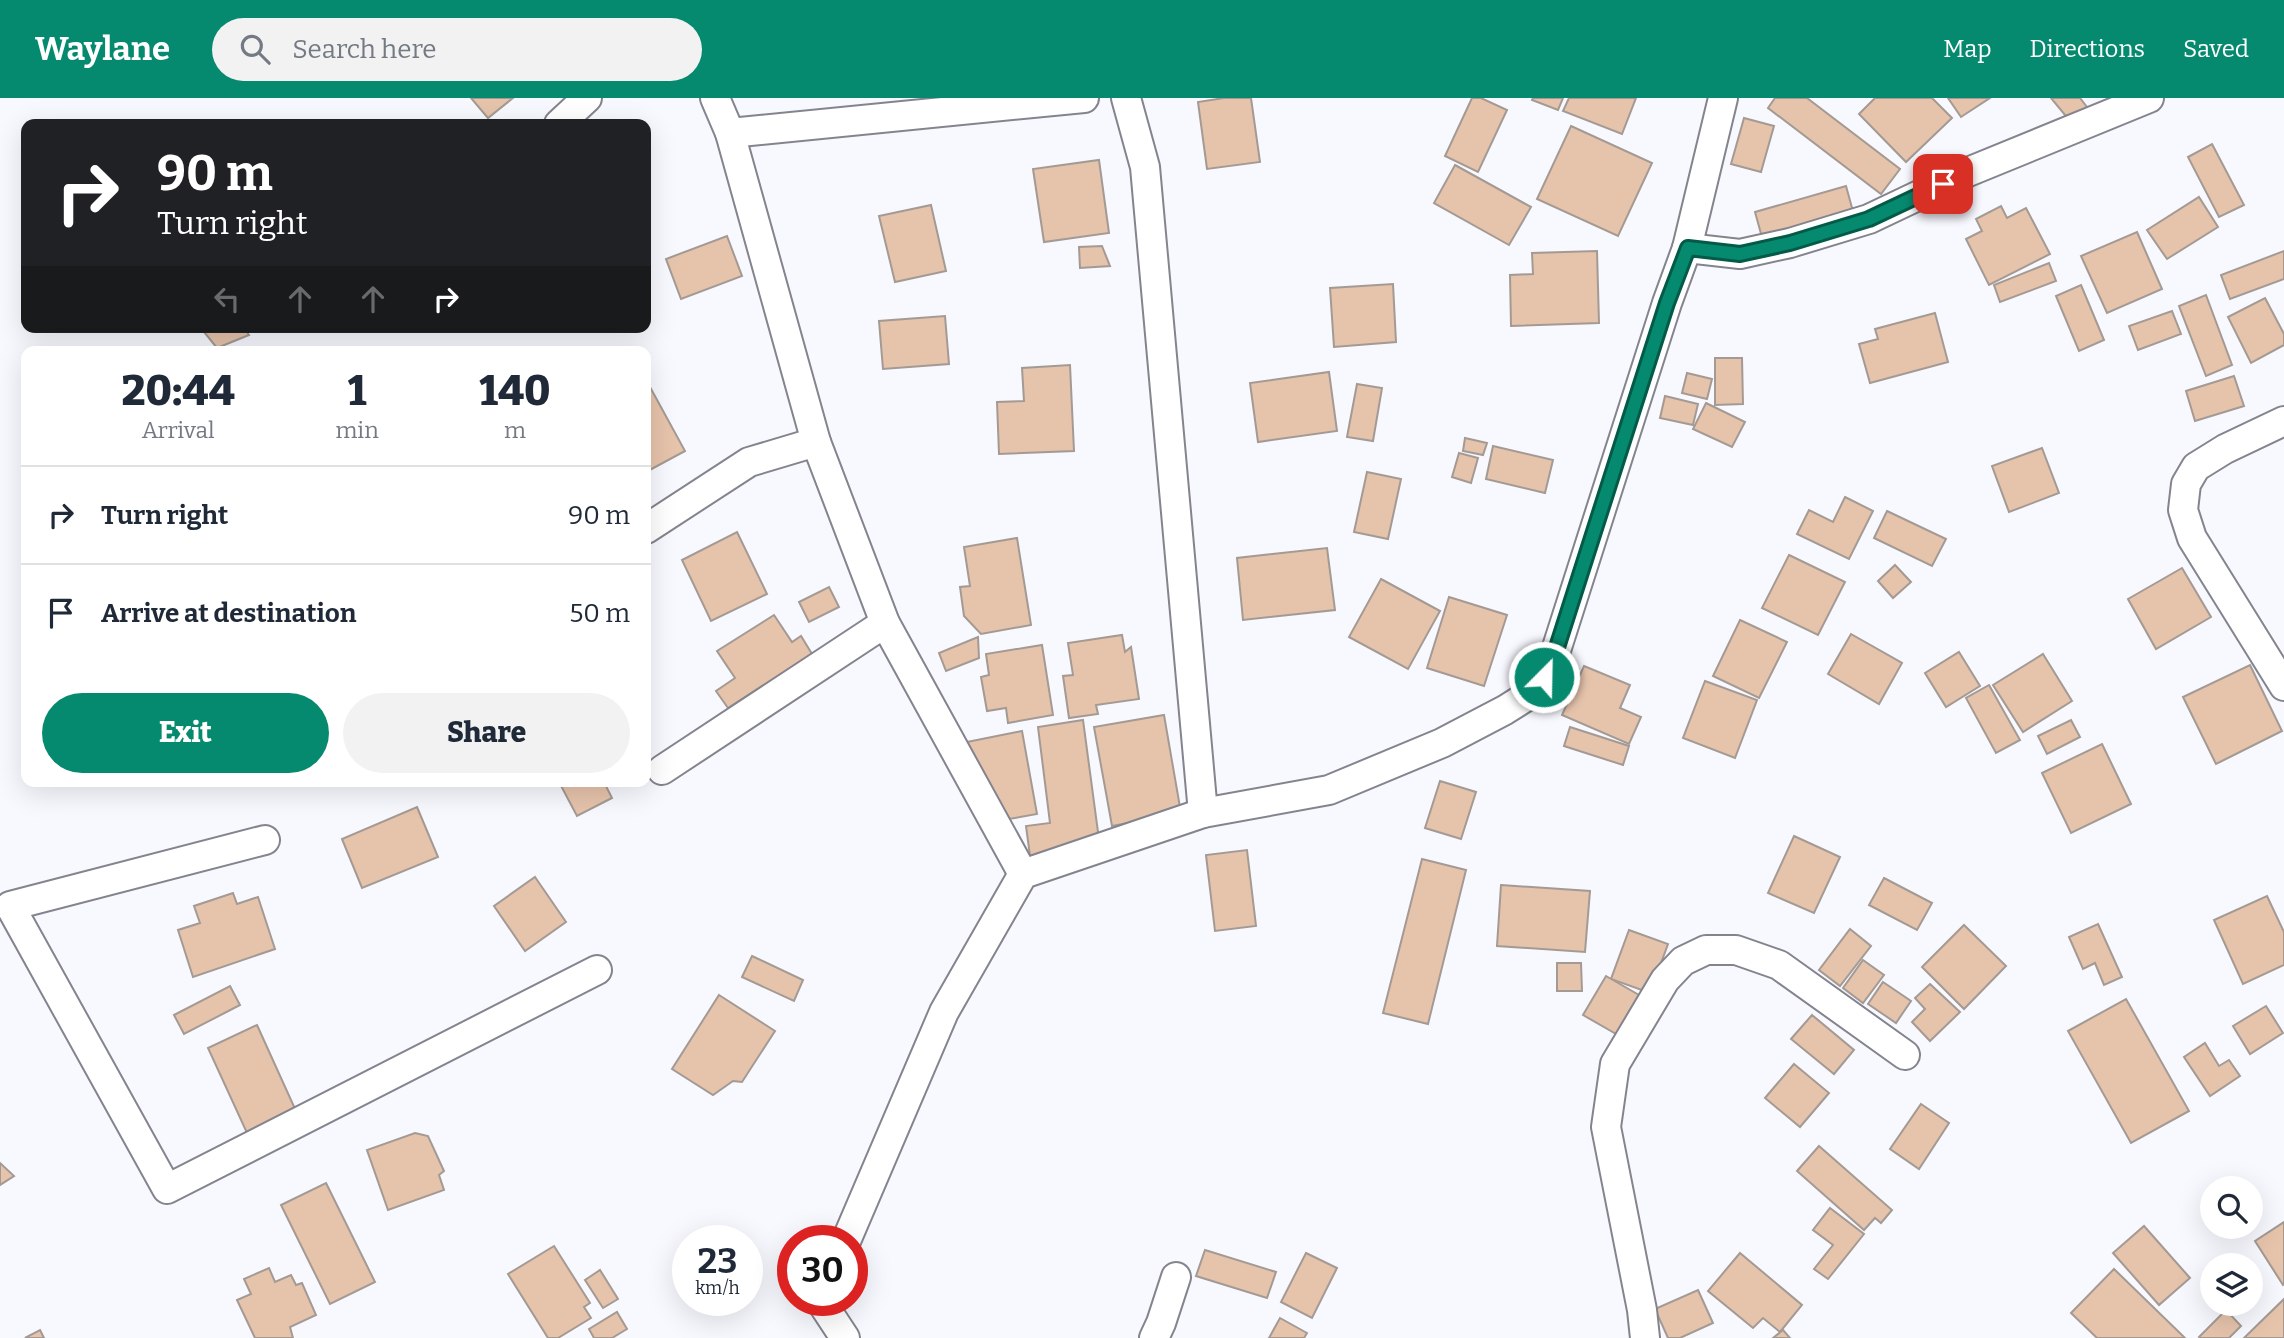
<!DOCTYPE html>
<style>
:root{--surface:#fff;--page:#f2f2f3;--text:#1f2937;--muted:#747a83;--line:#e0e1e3;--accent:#068a6f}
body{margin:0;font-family:Bitter,serif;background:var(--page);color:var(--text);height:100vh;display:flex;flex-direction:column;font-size:26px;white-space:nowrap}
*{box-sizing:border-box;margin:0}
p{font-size:23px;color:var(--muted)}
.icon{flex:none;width:38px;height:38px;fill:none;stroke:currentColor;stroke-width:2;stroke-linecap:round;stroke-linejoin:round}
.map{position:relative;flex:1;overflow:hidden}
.panel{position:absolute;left:21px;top:248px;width:630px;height:441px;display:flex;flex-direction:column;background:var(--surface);border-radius:14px;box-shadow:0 7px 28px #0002}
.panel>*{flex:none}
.banner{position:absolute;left:21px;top:21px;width:630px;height:214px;border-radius:14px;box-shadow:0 7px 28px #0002;background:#202124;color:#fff;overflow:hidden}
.controls{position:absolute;left:2200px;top:1078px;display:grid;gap:14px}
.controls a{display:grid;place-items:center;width:63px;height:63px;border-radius:50%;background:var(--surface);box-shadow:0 7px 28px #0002;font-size:35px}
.speed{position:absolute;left:672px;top:1127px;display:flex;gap:14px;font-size:35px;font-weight:700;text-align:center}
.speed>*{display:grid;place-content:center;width:91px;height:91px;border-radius:50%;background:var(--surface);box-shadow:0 7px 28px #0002;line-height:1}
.speed small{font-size:18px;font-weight:400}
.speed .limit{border:10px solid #d22;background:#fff;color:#111}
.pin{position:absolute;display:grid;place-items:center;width:60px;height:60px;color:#fff;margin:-30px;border-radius:14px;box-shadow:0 4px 10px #0006}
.me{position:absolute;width:77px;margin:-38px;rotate:23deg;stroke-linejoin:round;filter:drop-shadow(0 0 5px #0008)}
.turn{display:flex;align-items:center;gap:24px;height:147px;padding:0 21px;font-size:32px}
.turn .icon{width:91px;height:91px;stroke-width:2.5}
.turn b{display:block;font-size:49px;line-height:60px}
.lanes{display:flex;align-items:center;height:66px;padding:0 21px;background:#0003;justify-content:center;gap:35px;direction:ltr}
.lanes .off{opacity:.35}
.eta{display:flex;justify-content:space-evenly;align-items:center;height:119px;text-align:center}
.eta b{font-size:42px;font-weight:800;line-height:49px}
.action{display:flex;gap:14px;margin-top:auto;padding:14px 21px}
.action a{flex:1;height:80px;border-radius:42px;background:var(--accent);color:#fff;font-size:28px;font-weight:800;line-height:80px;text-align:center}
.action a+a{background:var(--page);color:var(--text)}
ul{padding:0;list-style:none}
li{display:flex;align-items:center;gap:21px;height:98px;padding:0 21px;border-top:2px solid var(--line)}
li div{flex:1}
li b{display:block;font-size:26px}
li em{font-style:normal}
header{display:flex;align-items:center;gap:42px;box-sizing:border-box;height:98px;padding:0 35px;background:var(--accent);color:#fff}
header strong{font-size:33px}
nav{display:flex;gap:38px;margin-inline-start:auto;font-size:24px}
.search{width:490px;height:63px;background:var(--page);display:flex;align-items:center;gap:18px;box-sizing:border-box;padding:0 24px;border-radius:38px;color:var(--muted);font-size:26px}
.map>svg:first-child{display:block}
.building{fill:#e6c3ab;stroke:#a49a94;stroke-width:2}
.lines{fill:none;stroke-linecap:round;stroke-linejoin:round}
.minor-casing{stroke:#83848e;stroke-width:32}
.minor{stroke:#fff;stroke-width:28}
.route-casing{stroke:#045a48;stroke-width:18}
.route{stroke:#068a6f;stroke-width:12}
</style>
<header>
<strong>Waylane</strong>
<div class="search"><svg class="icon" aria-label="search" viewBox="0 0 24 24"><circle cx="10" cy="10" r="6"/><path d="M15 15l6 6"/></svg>Search here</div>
<nav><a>Map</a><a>Directions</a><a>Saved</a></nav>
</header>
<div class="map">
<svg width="2284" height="1240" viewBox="0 0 2284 1240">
<rect width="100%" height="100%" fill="#f8f8ff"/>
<!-- building -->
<g class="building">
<path d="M471 0H513L488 20Z"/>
<path d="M1224 0H1251L1260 64 1207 71 1198 4Z"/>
<path d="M1472 0H1481L1507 12 1478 74 1445 58Z"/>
<path d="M1533 0H1563L1558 12 1532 2Z"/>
<path d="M1569 0H1636L1622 36 1563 13Z"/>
<path d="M1775 0H1807L1900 71 1881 96 1768 10Z"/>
<path d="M1875 0H1932L1952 20 1906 64 1859 16Z"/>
<path d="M1948 0H1990L1961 19Z"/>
<path d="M2051 0H2080L2087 9 2070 23Z"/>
<path d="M1744 20 1774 28 1761 74 1731 66Z"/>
<path d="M1571 28 1652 65 1618 138 1537 101Z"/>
<path d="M2212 46 2244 107 2219 119 2188 59Z"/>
<path d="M1099 62 1109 135 1044 144 1033 71Z"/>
<path d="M1455 67 1531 109 1509 147 1434 105Z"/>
<path d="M1846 88 1854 117 1763 143 1755 114Z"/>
<path d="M2199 99 2218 129 2167 161 2147 132Z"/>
<path d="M931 107 946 173 895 184 879 118Z"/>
<path d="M2001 108 2007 120 2026 110 2050 156 1989 187 1966 141 1982 133 1976 121Z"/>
<path d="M2137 134 2162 191 2107 215 2081 158Z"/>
<path d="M727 138 742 178 681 201 666 161Z"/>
<path d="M1102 148 1110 168 1080 170 1079 149Z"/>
<path d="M1597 153 1599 225 1511 228 1510 177 1533 176 1532 155Z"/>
<path d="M2284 153V181L2230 201 2221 177Z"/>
<path d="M2049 165 2056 183 2000 204 1994 187Z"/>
<path d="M1393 186 1396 244 1334 249 1330 190Z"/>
<path d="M2081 187 2104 242 2079 253 2056 198Z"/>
<path d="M2206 197 2232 267 2206 278 2179 208Z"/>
<path d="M2265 200 2284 236V247L2251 265 2228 219Z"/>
<path d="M2172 213 2181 236 2138 252 2129 228Z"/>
<path d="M1935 215 1948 264 1870 285 1859 246 1878 241 1875 231Z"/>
<path d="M945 218 949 266 883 271 879 223Z"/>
<path d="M200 229H243L249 237 217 250Z"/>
<path d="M1715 260H1742L1743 306 1715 307Z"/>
<path d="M1070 267 1074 353 999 356 997 304 1024 303 1022 270Z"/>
<path d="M1329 274 1337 333 1258 344 1250 285Z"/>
<path d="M1687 275 1712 281 1707 301 1682 295Z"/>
<path d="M2234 278 2244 308 2195 323 2186 293Z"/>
<path d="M1357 286 1382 290 1373 343 1347 339Z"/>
<path d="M650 289 685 353 646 374V291Z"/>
<path d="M1665 298 1698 306 1693 327 1660 320Z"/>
<path d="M1706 305 1745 324 1732 349 1693 331Z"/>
<path d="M1465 340 1487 345 1483 357 1463 353Z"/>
<path d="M1493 348 1553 362 1545 395 1486 381Z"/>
<path d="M2042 350 2059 395 2009 414 1992 368Z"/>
<path d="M1459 355 1478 360 1471 385 1452 379Z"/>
<path d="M1367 374 1401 381 1388 441 1354 434Z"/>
<path d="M1845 399 1873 413 1849 461 1797 436 1809 412 1833 424Z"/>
<path d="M1887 413 1946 441 1932 468 1874 440Z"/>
<path d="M737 434 767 496 711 523 682 462Z"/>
<path d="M1017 440 1031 527 981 536 964 518 960 489 970 488 964 449Z"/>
<path d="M1327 450 1335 512 1243 522 1237 460Z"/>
<path d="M1789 457 1845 484 1818 537 1762 510Z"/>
<path d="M1895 467 1911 484 1893 500 1878 483Z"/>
<path d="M2182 470 2211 519 2156 551 2128 501Z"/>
<path d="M1381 481 1440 513 1408 571 1349 539Z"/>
<path d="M829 489 839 509 809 524 799 504Z"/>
<path d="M1449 499 1507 517 1484 588 1427 570Z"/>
<path d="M774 517 792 544 801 538 812 556 728 610 716 593 735 580 717 553Z"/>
<path d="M1740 522 1787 544 1759 600 1713 578Z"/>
<path d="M1851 536 1902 565 1879 606 1828 576Z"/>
<path d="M1122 537 1125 554 1131 549 1139 601 1096 607 1098 616 1069 620 1063 578 1073 577 1068 545Z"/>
<path d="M978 539 979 560 946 573 939 555Z"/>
<path d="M1042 547 1053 617 1008 625 1006 610 987 613 981 579 989 577 986 556Z"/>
<path d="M1959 554 1980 588 1946 609 1925 575Z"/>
<path d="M2043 556 2072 603 2023 634 1993 587Z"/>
<path d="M2250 567 2282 633 2216 666 2183 599Z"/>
<path d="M1584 568 1630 587 1620 610 1641 619 1629 646 1562 617Z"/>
<path d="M1705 583 1757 602 1735 660 1683 640Z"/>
<path d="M1989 587 2020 642 1996 655 1966 600Z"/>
<path d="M1164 617 1181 715 1112 728 1094 629Z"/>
<path d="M1083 622 1100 749 1030 758 1026 728 1050 725 1038 629Z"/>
<path d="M2071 622 2080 639 2047 656 2038 638Z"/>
<path d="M1570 629 1629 648 1623 667 1564 648Z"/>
<path d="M1022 633 1037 716 1009 721 967 644Z"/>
<path d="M2102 646 2131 706 2071 735 2042 675Z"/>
<path d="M1440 683 1476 694 1461 741 1425 730Z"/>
<path d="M559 684H604L612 700 577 718Z"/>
<path d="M417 709 438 759 362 790 342 741Z"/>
<path d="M1794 738 1840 759 1814 815 1768 795Z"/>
<path d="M1247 752 1256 828 1215 833 1206 757Z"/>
<path d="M1422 761 1466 772 1428 926 1383 915Z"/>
<path d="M535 779 566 824 525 853 494 808Z"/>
<path d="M1884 780 1932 805 1917 832 1869 807Z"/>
<path d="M1501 787 1590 793 1585 854 1497 848Z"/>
<path d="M233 795 237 806 258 799 275 851 193 879 178 832 200 825 194 808Z"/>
<path d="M2267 798 2284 834V867L2243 886 2214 822Z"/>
<path d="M2098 826 2122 879 2104 887 2095 865 2083 871 2069 839Z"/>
<path d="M1964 827 2006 868 1964 911 1922 869Z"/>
<path d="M1850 831 1871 848 1840 888 1819 872Z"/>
<path d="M1629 832 1668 846 1650 895 1611 881Z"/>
<path d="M752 858 803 882 794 903 742 879Z"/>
<path d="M1863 862 1884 877 1863 905 1843 890Z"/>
<path d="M1557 865H1581L1582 893H1557Z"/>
<path d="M1606 878 1646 901 1623 940 1583 917Z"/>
<path d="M1883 884 1911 903 1896 925 1868 906Z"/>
<path d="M1930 886 1960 914 1930 943 1912 924 1925 911 1915 900Z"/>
<path d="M230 888 240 907 184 936 174 917Z"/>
<path d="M719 897 775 933 742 984 733 983 713 997 672 971Z"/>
<path d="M2126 901 2189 1013 2131 1045 2068 933Z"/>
<path d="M2266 908 2283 935 2250 956 2233 928Z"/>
<path d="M1812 917 1854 952 1834 976 1791 941Z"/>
<path d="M257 927 296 1013 247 1035 208 950Z"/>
<path d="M2205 945 2219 968 2229 962 2240 978 2210 998 2184 959Z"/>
<path d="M1794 966 1829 995 1800 1029 1765 1000Z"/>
<path d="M1921 1006 1949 1025 1919 1071 1890 1051Z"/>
<path d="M415 1035 428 1038 444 1073 439 1077 444 1092 388 1112 367 1052Z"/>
<path d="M1819 1048 1892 1112 1881 1125 1875 1120 1864 1132 1797 1073Z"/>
<path d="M0 1065 14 1078 0 1087Z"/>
<path d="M326 1085 375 1184 330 1206 281 1107Z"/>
<path d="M1830 1110 1864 1136 1828 1181 1814 1171 1833 1147 1813 1132Z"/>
<path d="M2284 1124V1186L2283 1187 2255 1143Z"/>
<path d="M2144 1128 2190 1180 2159 1207 2113 1155Z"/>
<path d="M554 1148 590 1205 584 1209 591 1220 558 1240H548L508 1176Z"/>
<path d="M1205 1152 1276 1174 1267 1200 1196 1178Z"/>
<path d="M1306 1155 1337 1170 1312 1220 1281 1204Z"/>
<path d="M1740 1155 1802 1207 1780 1234 1763 1220 1753 1230 1708 1193Z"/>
<path d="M269 1170 275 1184 291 1177 296 1187 302 1185 316 1217 290 1229 293 1240H255L237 1202 251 1196 244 1181Z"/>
<path d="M2114 1171 2185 1240H2097L2071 1215Z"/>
<path d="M600 1172 618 1201 603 1210 585 1182Z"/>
<path d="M1698 1192 1713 1225 1680 1240H1668L1655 1211Z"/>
<path d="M2284 1201V1240H2244Z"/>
<path d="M2226 1212 2241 1228 2229 1240H2200L2199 1239Z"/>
<path d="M617 1214 627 1231 612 1240H594L589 1231Z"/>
<path d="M1280 1220 1307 1235 1304 1240H1269Z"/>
<path d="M40 1232 44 1240H25Z"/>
<path d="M1783 1232 1790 1240H1773Z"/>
</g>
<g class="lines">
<defs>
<g id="minor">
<path d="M715 0 730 35 816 344 885 525 1023 776"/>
<path d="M1126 0 1145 69 1203 715"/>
<path d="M559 26 587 0"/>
<path d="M730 35 1084 0"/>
<path d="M1687 150 1723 0"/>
<path d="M2284 323 2225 351 2196 369 2186 386 2183 412 2192 440 2284 588"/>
<path d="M646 431 749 364 816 344"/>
<path d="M662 672 885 525"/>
<path d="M265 742 10 808 167 1091 597 872"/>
<path d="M846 1143 944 914 1023 776 1203 715 1329 692 1442 645 1505 612 1535 593 1552 565 1667 205 1687 150 1740 156 1790 145 1869 121 1968 74 2149 0"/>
<path d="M820 1202 845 1240"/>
<path d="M1154 1240 1161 1225 1176 1179"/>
<path d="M1645 1240 1642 1212 1606 1029 1615 966 1665 882 1683 863 1706 852H1736L1779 867 1905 957"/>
</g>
</defs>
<!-- minor casing -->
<use href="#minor" class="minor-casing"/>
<!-- minor -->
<use href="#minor" class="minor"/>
</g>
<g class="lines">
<defs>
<path id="route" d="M1544 579 1552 565 1667 205 1688 150 1740 156 1790 145 1869 121 1943 86"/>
</defs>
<!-- route casing -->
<use href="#route" class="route-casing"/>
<!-- route -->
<use href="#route" class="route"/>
</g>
</svg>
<div class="controls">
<a><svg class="icon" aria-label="search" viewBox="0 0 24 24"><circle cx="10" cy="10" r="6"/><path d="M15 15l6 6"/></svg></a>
<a><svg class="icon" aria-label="layers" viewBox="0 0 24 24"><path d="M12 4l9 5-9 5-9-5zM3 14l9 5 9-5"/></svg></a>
</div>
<div class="speed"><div>23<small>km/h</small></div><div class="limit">30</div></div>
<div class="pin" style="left:1943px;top:86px;background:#d93025"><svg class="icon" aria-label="arrive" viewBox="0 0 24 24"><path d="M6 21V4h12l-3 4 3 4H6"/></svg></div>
<svg class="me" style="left:1544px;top:579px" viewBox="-20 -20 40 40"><circle r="17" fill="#068a6f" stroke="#fff" stroke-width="3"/><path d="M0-11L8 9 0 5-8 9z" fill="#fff"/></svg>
<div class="banner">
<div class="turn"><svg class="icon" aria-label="right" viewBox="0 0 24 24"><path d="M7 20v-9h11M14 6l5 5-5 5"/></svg><div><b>90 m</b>Turn right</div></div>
<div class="lanes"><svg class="icon off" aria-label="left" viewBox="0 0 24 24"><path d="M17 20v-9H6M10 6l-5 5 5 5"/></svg><svg class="icon off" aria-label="ahead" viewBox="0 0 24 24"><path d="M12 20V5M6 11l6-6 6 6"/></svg><svg class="icon off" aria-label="ahead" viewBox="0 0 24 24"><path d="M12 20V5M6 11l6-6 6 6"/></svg><svg class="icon" aria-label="right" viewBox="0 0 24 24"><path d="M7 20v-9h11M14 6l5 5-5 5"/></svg></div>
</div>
<section class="panel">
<div class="eta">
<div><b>20:44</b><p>Arrival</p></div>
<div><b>1</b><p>min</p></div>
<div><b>140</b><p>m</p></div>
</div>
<ul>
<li><svg class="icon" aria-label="right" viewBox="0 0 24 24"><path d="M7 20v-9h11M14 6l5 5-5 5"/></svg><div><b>Turn right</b></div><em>90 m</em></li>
<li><svg class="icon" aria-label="arrive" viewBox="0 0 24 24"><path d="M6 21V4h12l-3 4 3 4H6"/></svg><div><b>Arrive at destination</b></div><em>50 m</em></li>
</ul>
<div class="action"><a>Exit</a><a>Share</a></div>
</section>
</div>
